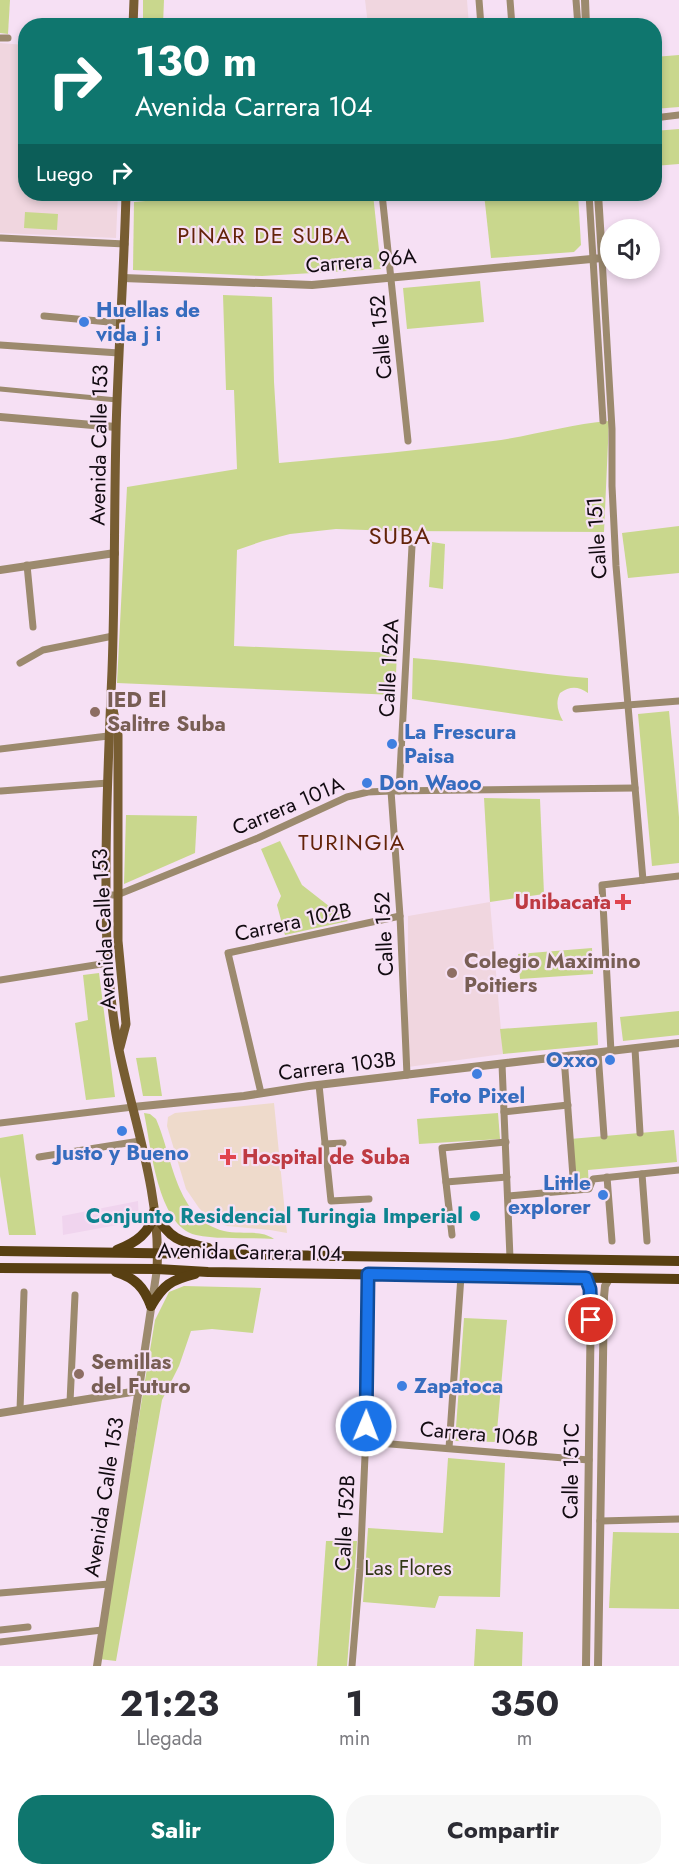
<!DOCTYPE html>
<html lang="es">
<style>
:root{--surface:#fff;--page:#f7f7f7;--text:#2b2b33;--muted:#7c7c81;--accent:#0f766e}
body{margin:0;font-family:Jost,sans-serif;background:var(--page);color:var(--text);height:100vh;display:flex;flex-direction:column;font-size:22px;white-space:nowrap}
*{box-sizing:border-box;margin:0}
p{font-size:20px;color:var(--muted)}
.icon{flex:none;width:33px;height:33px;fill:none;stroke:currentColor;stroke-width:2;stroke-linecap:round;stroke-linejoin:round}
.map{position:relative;height:1666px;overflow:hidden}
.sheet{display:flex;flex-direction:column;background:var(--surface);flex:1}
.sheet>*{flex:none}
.hud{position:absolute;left:18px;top:18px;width:644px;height:183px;border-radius:24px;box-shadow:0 3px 9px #0003;background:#0f766e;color:#fff;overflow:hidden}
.buttons{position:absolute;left:600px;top:219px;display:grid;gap:12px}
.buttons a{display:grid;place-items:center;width:60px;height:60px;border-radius:50%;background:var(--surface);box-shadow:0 3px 9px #0003;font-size:30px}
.pin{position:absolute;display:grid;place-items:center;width:51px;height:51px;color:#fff;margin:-26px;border:3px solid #fff;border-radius:50%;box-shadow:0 2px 6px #0007}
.me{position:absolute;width:66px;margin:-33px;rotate:1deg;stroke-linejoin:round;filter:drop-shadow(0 0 4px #0008)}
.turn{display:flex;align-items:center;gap:21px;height:126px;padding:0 18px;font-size:27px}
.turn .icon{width:78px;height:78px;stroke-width:2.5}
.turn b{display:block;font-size:42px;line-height:51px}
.then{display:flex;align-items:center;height:57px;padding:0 18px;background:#0003;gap:12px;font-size:22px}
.eta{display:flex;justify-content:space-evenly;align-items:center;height:102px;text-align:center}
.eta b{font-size:36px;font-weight:700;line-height:42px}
.button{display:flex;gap:12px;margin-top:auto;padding:12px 18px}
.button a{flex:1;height:69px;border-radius:24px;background:var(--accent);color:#fff;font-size:24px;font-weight:700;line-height:69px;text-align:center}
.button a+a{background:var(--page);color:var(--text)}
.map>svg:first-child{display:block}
.built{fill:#f0d4ee}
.education{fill:#f0d6df}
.medical{fill:#eedacb}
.green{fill:#c9d78d}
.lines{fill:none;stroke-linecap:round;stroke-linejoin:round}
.pedestrian{stroke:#9c8a6e;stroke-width:5}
.minor{stroke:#9c8a6e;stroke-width:7}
.tertiary{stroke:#9c8a6e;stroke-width:8}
.secondary{stroke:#775d32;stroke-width:9}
.primary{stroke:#583f12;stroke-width:10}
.route-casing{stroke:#114b97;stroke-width:15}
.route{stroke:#1a73e8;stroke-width:10}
.shop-dot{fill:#3f7fe0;stroke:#f6e0f4;stroke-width:2}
.education-dot{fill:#8d6e63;stroke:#f6e0f4;stroke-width:2}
.health-dot{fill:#e0444e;stroke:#f6e0f4;stroke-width:2}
.culture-dot{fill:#0f9aa8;stroke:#f6e0f4;stroke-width:2}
.labels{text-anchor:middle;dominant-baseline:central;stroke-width:4.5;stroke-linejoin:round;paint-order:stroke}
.street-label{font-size:21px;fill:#110a10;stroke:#f6e0f4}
.shop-label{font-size:21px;font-weight:bold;fill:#366cbe;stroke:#f6e0f4;text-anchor:start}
.education-label{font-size:21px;font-weight:bold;fill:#785e54;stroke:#f6e0f4;text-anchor:start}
.health-label{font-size:21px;font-weight:bold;fill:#be3a42;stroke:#f6e0f4;text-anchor:end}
.culture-label{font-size:21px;font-weight:bold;fill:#0d838f;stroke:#f6e0f4;text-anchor:end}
.park-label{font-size:21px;fill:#323716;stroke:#f6e0f4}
.neighbourhood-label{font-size:22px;letter-spacing:1.5px;fill:#632309;stroke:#f6e0f4}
.quarter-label{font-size:24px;letter-spacing:1.5px;fill:#632309;stroke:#f6e0f4}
</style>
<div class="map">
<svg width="679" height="1666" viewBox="0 0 679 1666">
<rect width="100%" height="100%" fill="#f6e0f4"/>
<!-- built -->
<path class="built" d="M138 1201 139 1221 63 1235 62 1216Z"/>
<!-- education -->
<g class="education">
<path d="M365 0H467L469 25H368Z"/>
<path d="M0 43 25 45 26 194H118L116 238 0 233Z"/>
<path d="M490 902 503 1054 408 1067V916Z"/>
</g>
<!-- medical -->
<path class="medical" d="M274 1103 287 1233 270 1230 227 1226 209 1219 199 1208 186 1189 167 1126 168 1117 175 1113Z"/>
<!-- green -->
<g class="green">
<path d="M0 0H10L8 34 0 33Z"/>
<path d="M143 0H164L163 25H143Z"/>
<path d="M679 55V107L654 109V57Z"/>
<path d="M679 129V164L654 166V131Z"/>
<path d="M226 194H373L381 269 262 276 133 270 134 202Z"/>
<path d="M484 194H578L581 245 574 252 491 258Z"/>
<path d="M25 212 58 214 57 230 24 228Z"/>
<path d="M480 281 484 322 407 329 403 288Z"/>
<path d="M223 295 272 297 274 382 279 463C353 456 427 450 501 440 538 434 573 424 609 421L604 532 396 531 336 529 290 534 263 541 237 550 234 646 397 653 395 695 117 683 127 487 237 469 234 390H226Z"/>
<path d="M679 526V573L628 578 622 533Z"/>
<path d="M432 542 445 544 443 589 429 587Z"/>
<path d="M413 658C472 663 529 673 588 678V693C578 686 570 686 560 693 555 703 558 712 563 721L412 699Z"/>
<path d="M669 711 679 817V863L652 866 638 714Z"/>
<path d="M484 798 540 799 544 894 490 902Z"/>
<path d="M126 815 197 816 195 853 124 884Z"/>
<path d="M280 841 302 885 348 921 285 935 277 905 281 896 261 849Z"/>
<path d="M592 948 593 974 520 979 518 954Z"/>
<path d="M99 973 115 1097 86 1100 75 1023 88 1020 83 975Z"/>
<path d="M679 1011V1035L623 1041 620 1017Z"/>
<path d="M597 1022 598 1045 503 1054 500 1029Z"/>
<path d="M156 1057 162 1096H143L136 1058Z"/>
<path d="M144 1113 150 1114 156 1119C173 1157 175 1218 224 1231 240 1235 261 1229 274 1239 249 1237 219 1240 196 1235 157 1226 151 1145 144 1113Z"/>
<path d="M498 1113 500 1139 419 1144 417 1119Z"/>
<path d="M674 1130 677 1162 588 1170 589 1189 574 1190 570 1139Z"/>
<path d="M23 1134 36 1235H9L0 1176V1138Z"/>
<path d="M184 1286 261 1288 253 1333 212 1329 191 1331 179 1366 162 1400 116 1661 99 1659 155 1320 169 1292Z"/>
<path d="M464 1318 507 1320 496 1442 455 1441Z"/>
<path d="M448 1458 505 1463 500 1597 439 1596 435 1608 363 1602 368 1528 443 1533Z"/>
<path d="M613 1532 679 1533V1609L609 1608Z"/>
<path d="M326 1541H357L347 1666H317Z"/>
<path d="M476 1629 523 1632 522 1666H474Z"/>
</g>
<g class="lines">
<!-- pedestrian -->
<path class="pedestrian" d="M0 389 117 400"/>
<!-- minor -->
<g class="minor">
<path d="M479 0 481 26"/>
<path d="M510 0 512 26"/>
<path d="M576 0 578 26"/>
<path d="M546 26 564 24"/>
<path d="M0 38H8"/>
<path d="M654 118 679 115"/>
<path d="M382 194 408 441"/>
<path d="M589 194 603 421"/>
<path d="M1 238 125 244"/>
<path d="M602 258 612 429V486L616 566 643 880"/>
<path d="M44 316 120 323"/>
<path d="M0 345 119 353"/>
<path d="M27 565 33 627"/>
<path d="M20 663 43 650 113 636"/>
<path d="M576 709 679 701"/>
<path d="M0 749 108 736"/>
<path d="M1 791 108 783"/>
<path d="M391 791 400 916 407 1075"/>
<path d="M399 791 412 546"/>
<path d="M106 895H117L258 838 347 797 368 792 391 791 635 788"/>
<path d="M0 980 108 963"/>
<path d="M635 1049 640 1133"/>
<path d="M611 1052 602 885 679 876"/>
<path d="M598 1053 604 1136"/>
<path d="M564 1057 574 1190"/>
<path d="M502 1064 510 1258"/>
<path d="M319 1085 331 1201 369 1199"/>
<path d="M261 1093 228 953 400 916"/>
<path d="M504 1112 568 1105"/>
<path d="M0 1123 133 1107"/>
<path d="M325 1144 343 1143"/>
<path d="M39 1157 140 1141"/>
<path d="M642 1174 647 1241"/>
<path d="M607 1177 612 1241"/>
<path d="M446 1182 507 1177"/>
<path d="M508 1196 589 1189 593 1179 679 1170"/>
<path d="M452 1235 442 1148 506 1142"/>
<path d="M70 1402 75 1295"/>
<path d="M20 1410 24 1292"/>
<path d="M366 1442 589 1460"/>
<path d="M449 1448 461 1276"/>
<path d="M600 1521 679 1519"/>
<path d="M0 1593 109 1584"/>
<path d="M0 1630 28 1627"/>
<path d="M0 1642 102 1630"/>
<path d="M352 1666 360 1569 367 1411 368 1274"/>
</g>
<!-- tertiary -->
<g class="tertiary">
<path d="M585 0 586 26"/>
<path d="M123 278 312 285 602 258 598 194"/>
<path d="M0 417 116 427"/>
<path d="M0 570 115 553"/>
<path d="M133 1107 244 1096 309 1086 679 1043"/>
<path d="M586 1278 590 1289 591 1298 586 1666"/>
<path d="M0 1413 138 1391"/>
<path d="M97 1666 157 1269"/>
<path d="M598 1666 604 1297 605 1286 609 1279"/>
</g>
<!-- secondary -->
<g class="secondary">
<path d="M133 26 134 0"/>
<path d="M126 194C124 273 118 353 116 432 114 512 115 592 112 671 108 763 104 856 107 948 109 982 112 1017 119 1050 134 1122 161 1195 157 1269"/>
<path d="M113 709 118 735V941L126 1024 120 1047"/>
</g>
<!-- primary -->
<g class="primary">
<path d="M154 1212C169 1239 180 1242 208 1248"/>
<path d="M117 1250C135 1243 151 1233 154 1212"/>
<path d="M0 1251 679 1261"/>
<path d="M0 1268 157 1269 208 1272 679 1279"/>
<path d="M116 1272C135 1278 144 1287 151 1306"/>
<path d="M151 1306C163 1285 171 1280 195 1274"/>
</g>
</g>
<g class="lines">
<defs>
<path id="route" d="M366 1426 368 1274 586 1278 590 1289 591 1320"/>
</defs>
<!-- route casing -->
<use href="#route" class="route-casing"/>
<!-- route -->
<use href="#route" class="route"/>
</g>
<!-- markers -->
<g class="shop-dot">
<circle cx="84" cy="322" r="6"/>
<circle cx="392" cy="744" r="6"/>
<circle cx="367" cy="783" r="6"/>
<circle cx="610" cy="1060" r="6"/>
<circle cx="477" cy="1074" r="6"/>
<circle cx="122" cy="1131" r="6"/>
<circle cx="603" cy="1195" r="6"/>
<circle cx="402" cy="1386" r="6"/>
</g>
<g class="education-dot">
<circle cx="95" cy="712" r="6"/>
<circle cx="452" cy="973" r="6"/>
<circle cx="79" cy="1374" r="6"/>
</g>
<g class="health-dot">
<path d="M620 893h6v6h6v6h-6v6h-6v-6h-6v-6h6z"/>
<path d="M225 1148h6v6h6v6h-6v6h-6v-6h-6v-6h6z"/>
</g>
<circle class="culture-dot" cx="475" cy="1216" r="6"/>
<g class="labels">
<!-- street labels -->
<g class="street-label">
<text transform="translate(361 261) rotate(-5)">Carrera 96A</text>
<text transform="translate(381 337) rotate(-95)">Calle 152</text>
<text transform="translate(99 445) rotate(-89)">Avenida Calle 153</text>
<text transform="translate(597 538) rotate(-94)">Calle 151</text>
<text transform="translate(389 668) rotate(-87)">Calle 152A</text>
<text transform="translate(288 806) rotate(-23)">Carrera 101A</text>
<text transform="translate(293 922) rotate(-12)">Carrera 102B</text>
<text transform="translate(104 929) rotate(-93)">Avenida Calle 153</text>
<text transform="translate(384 934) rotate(-93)">Calle 152</text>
<text transform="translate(337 1066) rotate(-7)">Carrera 103B</text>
<text transform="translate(250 1252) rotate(1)">Avenida Carrera 104</text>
<text transform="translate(479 1434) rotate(5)">Carrera 106B</text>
<text transform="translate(571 1471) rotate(-89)">Calle 151C</text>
<text transform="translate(104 1497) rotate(-81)">Avenida Calle 153</text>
<text transform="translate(345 1523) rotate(-87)">Calle 152B</text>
</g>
<!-- shop labels -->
<g class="shop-label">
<text x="96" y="310">Huellas de<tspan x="96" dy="24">vida j i</tspan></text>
<text x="404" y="732">La Frescura<tspan x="404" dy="24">Paisa</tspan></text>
<text x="379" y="783">Don Waoo</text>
<text x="598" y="1060" text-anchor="end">Oxxo</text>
<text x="477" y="1096" text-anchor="middle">Foto Pixel</text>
<text x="122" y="1153" text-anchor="middle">Justo y Bueno</text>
<text x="591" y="1183" text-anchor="end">Little<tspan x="591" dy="24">explorer</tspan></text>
<text x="414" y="1386">Zapatoca</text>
</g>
<!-- education labels -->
<g class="education-label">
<text x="107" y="700">IED El<tspan x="107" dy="24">Salitre Suba</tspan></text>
<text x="464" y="961">Colegio Maximino<tspan x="464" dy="24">Poitiers</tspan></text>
<text x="91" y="1362">Semillas<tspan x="91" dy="24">del Futuro</tspan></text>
</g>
<!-- health labels -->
<g class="health-label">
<text x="611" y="902">Unibacata</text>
<text x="242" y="1157" text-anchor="start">Hospital de Suba</text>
</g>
<!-- culture labels -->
<g class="culture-label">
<text x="463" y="1216">Conjunto Residencial Turingia Imperial</text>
</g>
<!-- park labels -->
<g class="park-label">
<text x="408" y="1568">Las Flores</text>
</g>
<!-- neighbourhood labels -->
<g class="neighbourhood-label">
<text x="264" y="235">PINAR DE SUBA</text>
<text x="352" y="842">TURINGIA</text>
</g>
<!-- quarter labels -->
<g class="quarter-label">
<text x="400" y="535">SUBA</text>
</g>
</g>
</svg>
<div class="buttons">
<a><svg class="icon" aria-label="sound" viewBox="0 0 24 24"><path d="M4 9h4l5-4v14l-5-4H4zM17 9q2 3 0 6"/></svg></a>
</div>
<div class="pin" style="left:591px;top:1320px;background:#d93025"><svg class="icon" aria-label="arrive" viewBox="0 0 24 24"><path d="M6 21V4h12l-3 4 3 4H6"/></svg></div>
<svg class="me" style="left:366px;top:1426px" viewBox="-20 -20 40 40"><circle r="17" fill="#1a73e8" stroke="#fff" stroke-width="3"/><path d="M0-11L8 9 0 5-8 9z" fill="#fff"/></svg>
<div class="hud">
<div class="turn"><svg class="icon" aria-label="right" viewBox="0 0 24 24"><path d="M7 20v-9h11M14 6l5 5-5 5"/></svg><div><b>130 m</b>Avenida Carrera 104</div></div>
<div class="then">Luego<svg class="icon" aria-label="right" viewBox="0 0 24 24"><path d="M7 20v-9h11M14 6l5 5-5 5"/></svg></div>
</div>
</div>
<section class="sheet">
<div class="eta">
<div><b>21:23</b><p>Llegada</p></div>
<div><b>1</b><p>min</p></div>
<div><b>350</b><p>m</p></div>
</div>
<div class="button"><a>Salir</a><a>Compartir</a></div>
</section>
